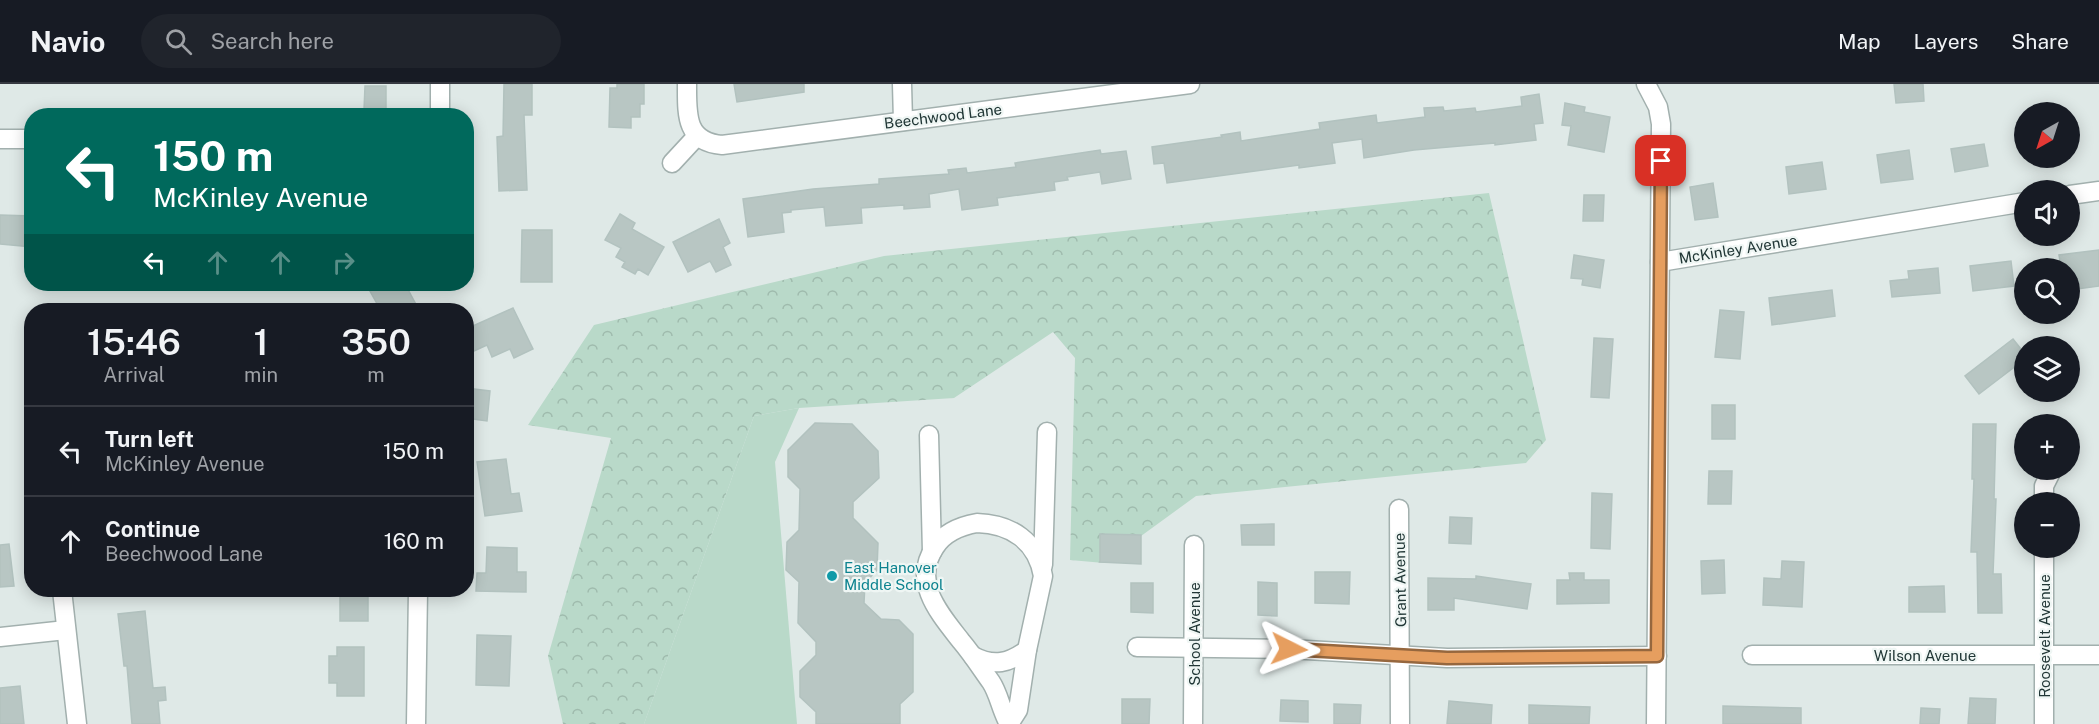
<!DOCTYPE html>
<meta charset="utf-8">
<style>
:root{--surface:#171b24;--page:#20242c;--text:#f1f3f6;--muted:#9ea1a6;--line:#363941}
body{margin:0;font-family:"Public Sans",sans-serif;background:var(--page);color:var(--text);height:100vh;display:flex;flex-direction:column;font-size:22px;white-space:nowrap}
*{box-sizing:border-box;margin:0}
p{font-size:20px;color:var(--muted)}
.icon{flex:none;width:33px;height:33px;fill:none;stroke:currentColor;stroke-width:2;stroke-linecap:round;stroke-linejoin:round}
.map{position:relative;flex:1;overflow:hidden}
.panel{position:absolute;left:24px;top:219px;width:450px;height:294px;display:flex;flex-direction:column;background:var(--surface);border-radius:24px;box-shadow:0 3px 15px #0003}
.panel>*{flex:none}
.guide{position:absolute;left:24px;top:24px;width:450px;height:183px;border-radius:24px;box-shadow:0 3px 15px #0003;background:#00695c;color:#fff;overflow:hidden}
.needle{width:39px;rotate:219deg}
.fabs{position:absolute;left:2014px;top:18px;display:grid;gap:12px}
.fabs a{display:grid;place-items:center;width:66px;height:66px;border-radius:50%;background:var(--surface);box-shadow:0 3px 15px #0003;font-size:30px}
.pin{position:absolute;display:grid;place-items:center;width:51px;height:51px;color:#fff;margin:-26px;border-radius:12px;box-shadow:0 3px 9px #0006}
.me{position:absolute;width:66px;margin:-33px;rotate:93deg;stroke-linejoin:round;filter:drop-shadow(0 0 4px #0008)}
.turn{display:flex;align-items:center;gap:21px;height:126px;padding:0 30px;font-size:27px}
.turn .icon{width:78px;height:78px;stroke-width:2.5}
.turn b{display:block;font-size:42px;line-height:51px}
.lanes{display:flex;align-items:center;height:57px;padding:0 30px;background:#0003;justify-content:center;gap:30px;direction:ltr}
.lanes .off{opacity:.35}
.eta{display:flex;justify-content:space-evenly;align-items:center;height:102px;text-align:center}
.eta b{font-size:36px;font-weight:600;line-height:42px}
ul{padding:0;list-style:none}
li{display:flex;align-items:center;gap:18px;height:90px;padding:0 30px;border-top:2px solid var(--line)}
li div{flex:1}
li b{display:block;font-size:22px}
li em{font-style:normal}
header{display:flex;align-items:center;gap:36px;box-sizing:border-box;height:84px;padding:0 30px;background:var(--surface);border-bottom:2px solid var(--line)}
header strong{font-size:28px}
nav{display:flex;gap:33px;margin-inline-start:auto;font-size:21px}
.search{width:420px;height:54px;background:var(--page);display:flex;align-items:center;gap:15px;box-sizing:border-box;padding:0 21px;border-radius:33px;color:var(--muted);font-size:22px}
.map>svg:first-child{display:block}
.forest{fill:url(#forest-crowns)}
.green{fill:#b9d9c9}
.building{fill:#b8c6c3;stroke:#b2c2bf;stroke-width:1.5}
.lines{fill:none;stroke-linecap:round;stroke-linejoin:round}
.minor-casing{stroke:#a2b0ae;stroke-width:21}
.minor{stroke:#fff;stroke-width:18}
.route-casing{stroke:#96673e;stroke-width:15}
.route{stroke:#e69e5f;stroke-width:10}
.culture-dot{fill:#0f9aa8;stroke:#eff6f4;stroke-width:2}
.labels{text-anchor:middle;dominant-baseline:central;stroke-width:4.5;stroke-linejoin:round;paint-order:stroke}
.street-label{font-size:15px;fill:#213736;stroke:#eff6f4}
.culture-label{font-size:15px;fill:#0d838f;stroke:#eff6f4;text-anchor:start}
</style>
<header>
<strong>Navio</strong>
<div class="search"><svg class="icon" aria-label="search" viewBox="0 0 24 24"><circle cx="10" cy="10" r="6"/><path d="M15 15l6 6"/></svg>Search here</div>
<nav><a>Map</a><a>Layers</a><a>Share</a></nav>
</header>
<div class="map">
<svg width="2099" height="640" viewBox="0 0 2099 640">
<defs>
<pattern id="forest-crowns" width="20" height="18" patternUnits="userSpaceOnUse" patternTransform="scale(1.5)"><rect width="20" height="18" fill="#b9d9c9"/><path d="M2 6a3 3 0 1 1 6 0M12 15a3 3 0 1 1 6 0" fill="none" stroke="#9fbbad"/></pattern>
</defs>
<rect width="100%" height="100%" fill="#dfe9e7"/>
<!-- forest -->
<path class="forest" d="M1489 109 1546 356 1526 379 1196 412 1104 479 1070 476 1075 274 1053 248 954 314 799 324 754 332 644 640H563L548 572 611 354 528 341 594 241 884 172Z"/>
<!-- green -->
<path class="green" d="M799 324 775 378 797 640H644L754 332Z"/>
<!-- building -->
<g class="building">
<path d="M504 0H532V31H524L527 106 499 107 497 53 503 52Z"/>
<path d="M617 0H644V20H640V33H631V44L609 43 610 4H617Z"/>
<path d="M734 0H804V8L737 18Z"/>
<path d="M1894 0H1923L1924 17 1896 19Z"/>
<path d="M365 2H386V27L364 26Z"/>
<path d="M1539 10 1543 39 1534 40 1536 56 1495 61V59L1414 66 1364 74 1362 55 1332 59 1335 79 1299 84V81L1167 99 1164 79 1154 80 1152 63 1222 53 1221 51 1240 48 1241 57 1294 49 1320 45 1319 39 1376 31 1377 39 1425 33 1424 24 1443 23 1444 27 1475 24 1476 28 1522 22 1521 13Z"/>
<path d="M1565 19 1585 23 1584 28 1610 33 1604 68 1568 61 1571 42 1562 41Z"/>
<path d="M1984 60 1988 82 1955 88 1951 65Z"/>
<path d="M1100 66 1101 70 1126 67 1131 95 1102 100 1100 88 1067 93 1068 96 1054 98 1055 106 997 114 998 121 962 126 959 105 929 110 930 123 904 125V121L861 124 862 139 826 142 824 123 791 126V128L782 129 784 148 748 153 743 115 813 105 879 100V95L949 90 948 86 966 84 967 89 1016 83 1015 79Z"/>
<path d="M1909 66 1913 95 1881 99 1877 71Z"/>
<path d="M1822 78 1826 105 1789 110 1786 83Z"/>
<path d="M1713 99 1718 133 1695 136 1690 103Z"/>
<path d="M1584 111H1604L1603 137H1583Z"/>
<path d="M620 130 635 139 632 145 664 163 648 191 638 185 635 190 622 183 625 178 616 173 621 164 605 156Z"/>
<path d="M0 131 32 132V163L0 160Z"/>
<path d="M719 135 730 159 723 163 731 181 716 188 710 177 688 188 673 158Z"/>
<path d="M522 146H552V198H521Z"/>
<path d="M2099 166V202L2070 206V184H2061L2059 171Z"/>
<path d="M1574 171 1604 176 1600 204 1582 201 1583 195 1571 194Z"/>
<path d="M2011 177 2014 202 1973 207 1970 182Z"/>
<path d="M1938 184 1940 209 1892 213 1890 197 1909 195 1908 187Z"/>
<path d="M366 200H405L419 226H394L390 220 380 225Z"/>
<path d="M1832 206 1835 232 1772 241 1769 214Z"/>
<path d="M513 224 533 265 514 274 510 265 492 273 487 261 474 267 466 251V245Z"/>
<path d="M1720 226 1744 228 1740 275 1715 273Z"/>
<path d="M1594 254 1613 255 1609 314 1591 313Z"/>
<path d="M2013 255 2025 270V275L1979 310 1965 292Z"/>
<path d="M466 304 490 307 487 337 466 334Z"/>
<rect x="1712" y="321" width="23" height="34"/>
<path d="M815 339 852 340 878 367 879 394 853 418V434L878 459 877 486 865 499 864 519 881 535 899 536 913 550V608L900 620V640H816V628L800 613V587L816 571V558L798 539 799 498 786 486 787 458 799 446 800 405 788 393V366Z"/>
<path d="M1973 340H1996L1994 415H1996L1993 490H2001L2002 529H1978L1977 468H1971L1974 395H1972Z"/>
<path d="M506 375 511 410 519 409 522 427 485 432 477 378Z"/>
<path d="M1709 387H1732L1731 420H1708Z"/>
<path d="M1592 409 1612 410 1610 465 1591 464Z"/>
<path d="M1450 433 1472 434 1471 460 1449 459Z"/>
<path d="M1274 440V461H1242L1241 441Z"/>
<path d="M1100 450 1141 451V480L1100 478Z"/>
<path d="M9 460 14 502 0 503V461Z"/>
<path d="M487 463 517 464V488H526V508L476 507 477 489H486Z"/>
<path d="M1724 476 1725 509 1702 510 1701 477Z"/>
<path d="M1782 477 1804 478 1802 523 1763 521 1764 494 1781 495Z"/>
<path d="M1315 488H1350L1349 520 1315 519Z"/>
<path d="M1569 489H1584V496H1609V519L1557 520V496H1570Z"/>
<path d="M1476 492 1531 500 1527 525 1454 514V526H1428V494L1476 495Z"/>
<path d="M1258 498 1277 499V532L1258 531Z"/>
<path d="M1131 499H1153V529L1131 528Z"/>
<path d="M1944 502 1945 528H1909V503Z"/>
<rect x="340" y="506" width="28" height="31"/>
<path d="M145 527 153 604 165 603 166 616 158 617 160 640H132L127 582H124L118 530Z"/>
<path d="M477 551 511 552 509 602 476 601Z"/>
<path d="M337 563H364V612H337V599H329V572H337Z"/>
<path d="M20 602 24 640H0V604Z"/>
<path d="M1970 614 1996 615 1995 640H1968Z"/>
<path d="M1122 615H1150L1149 640H1122Z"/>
<path d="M1281 616 1308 617V638L1280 637Z"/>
<path d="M1449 617 1492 621 1491 640H1447Z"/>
<path d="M1334 620 1361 621 1360 640H1334Z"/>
<path d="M1529 621 1590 623 1589 640H1529Z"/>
<path d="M1723 622 1801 624V640H1723Z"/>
<path d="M1921 624 1940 625 1939 640H1920Z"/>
</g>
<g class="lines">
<defs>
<g id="minor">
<path d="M687 0C687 30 685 58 722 61L1190 0"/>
<path d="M902 0 903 37"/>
<path d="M1646 0 1658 23 1661 40 1656 640"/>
<path d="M440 32V0"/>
<path d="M0 55H32"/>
<path d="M672 79 697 52"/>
<path d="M2070 111 2099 107"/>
<path d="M1660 178 2025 118"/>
<path d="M929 351 932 468"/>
<path d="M2044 418V402L2052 386"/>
<path d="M1399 425 1400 640"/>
<path d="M977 439C1011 440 1037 457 1043 492L1027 566 1018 626 1009 640C1001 626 999 610 991 598 981 584 972 570 961 557 940 530 911 498 935 463 944 449 960 442 977 439Z"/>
<path d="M1043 481 1047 348"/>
<path d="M62 506 77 640"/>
<path d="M0 553 66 546"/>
<path d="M1137 563 1289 565 1447 574 1657 572"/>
<path d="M1752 571H2099"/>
<path d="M973 572C994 583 1009 579 1027 566"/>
<path d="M416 640 418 506"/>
<path d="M1193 640 1194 461"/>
<path d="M2044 640V464"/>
</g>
</defs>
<!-- minor casing -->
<use href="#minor" class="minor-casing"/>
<!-- minor -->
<use href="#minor" class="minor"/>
</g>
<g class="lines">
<defs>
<path id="route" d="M1289 565 1447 574 1657 572 1661 77"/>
</defs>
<!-- route casing -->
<use href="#route" class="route-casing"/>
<!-- route -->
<use href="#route" class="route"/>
</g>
<!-- markers -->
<circle class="culture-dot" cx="832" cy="492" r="6"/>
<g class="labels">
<!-- street labels -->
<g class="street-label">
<text transform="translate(943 32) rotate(-7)">Beechwood Lane</text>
<text transform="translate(1738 165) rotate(-9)">McKinley Avenue</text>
<text transform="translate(1400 496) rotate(-91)">Grant Avenue</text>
<text transform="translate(1194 550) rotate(-90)">School Avenue</text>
<text transform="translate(2044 552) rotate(-90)">Roosevelt Avenue</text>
<text x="1925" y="571">Wilson Avenue</text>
</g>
<!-- culture labels -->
<g class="culture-label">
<text x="844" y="483">East Hanover<tspan x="844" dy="17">Middle School</tspan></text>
</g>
</g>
</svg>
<div class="fabs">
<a><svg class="needle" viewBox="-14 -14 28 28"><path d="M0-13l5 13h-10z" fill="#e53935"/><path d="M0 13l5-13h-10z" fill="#9ea1a6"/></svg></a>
<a><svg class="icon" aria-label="sound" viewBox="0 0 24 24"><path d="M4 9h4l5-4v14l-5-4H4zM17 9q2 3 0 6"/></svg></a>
<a><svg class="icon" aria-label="search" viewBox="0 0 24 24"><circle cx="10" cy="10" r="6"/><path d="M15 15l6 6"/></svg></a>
<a><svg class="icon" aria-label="layers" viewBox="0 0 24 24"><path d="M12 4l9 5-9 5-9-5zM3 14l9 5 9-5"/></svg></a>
<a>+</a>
<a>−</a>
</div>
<div class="pin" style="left:1661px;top:77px;background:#d93025"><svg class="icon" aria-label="arrive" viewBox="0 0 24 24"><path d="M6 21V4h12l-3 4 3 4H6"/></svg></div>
<svg class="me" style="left:1289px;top:565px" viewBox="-20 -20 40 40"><path d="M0-17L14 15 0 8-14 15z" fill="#e69e5f" stroke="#fff" stroke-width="4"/></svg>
<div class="guide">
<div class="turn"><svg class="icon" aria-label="left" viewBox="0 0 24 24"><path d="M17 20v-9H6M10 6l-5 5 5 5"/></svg><div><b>150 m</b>McKinley Avenue</div></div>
<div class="lanes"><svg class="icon" aria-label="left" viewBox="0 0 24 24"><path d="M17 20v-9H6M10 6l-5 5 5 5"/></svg><svg class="icon off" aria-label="ahead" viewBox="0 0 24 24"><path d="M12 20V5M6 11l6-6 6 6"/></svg><svg class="icon off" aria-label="ahead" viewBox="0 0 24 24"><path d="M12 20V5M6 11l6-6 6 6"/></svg><svg class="icon off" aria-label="right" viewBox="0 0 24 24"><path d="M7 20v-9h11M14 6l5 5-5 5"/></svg></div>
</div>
<section class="panel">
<div class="eta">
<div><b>15:46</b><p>Arrival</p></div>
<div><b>1</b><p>min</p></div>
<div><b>350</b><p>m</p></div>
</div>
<ul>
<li><svg class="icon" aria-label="left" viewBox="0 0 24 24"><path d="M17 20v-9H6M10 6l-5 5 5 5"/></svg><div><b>Turn left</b><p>McKinley Avenue</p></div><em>150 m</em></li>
<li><svg class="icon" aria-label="ahead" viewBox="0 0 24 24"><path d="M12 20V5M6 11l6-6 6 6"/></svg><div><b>Continue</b><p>Beechwood Lane</p></div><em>160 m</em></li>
</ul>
</section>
</div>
